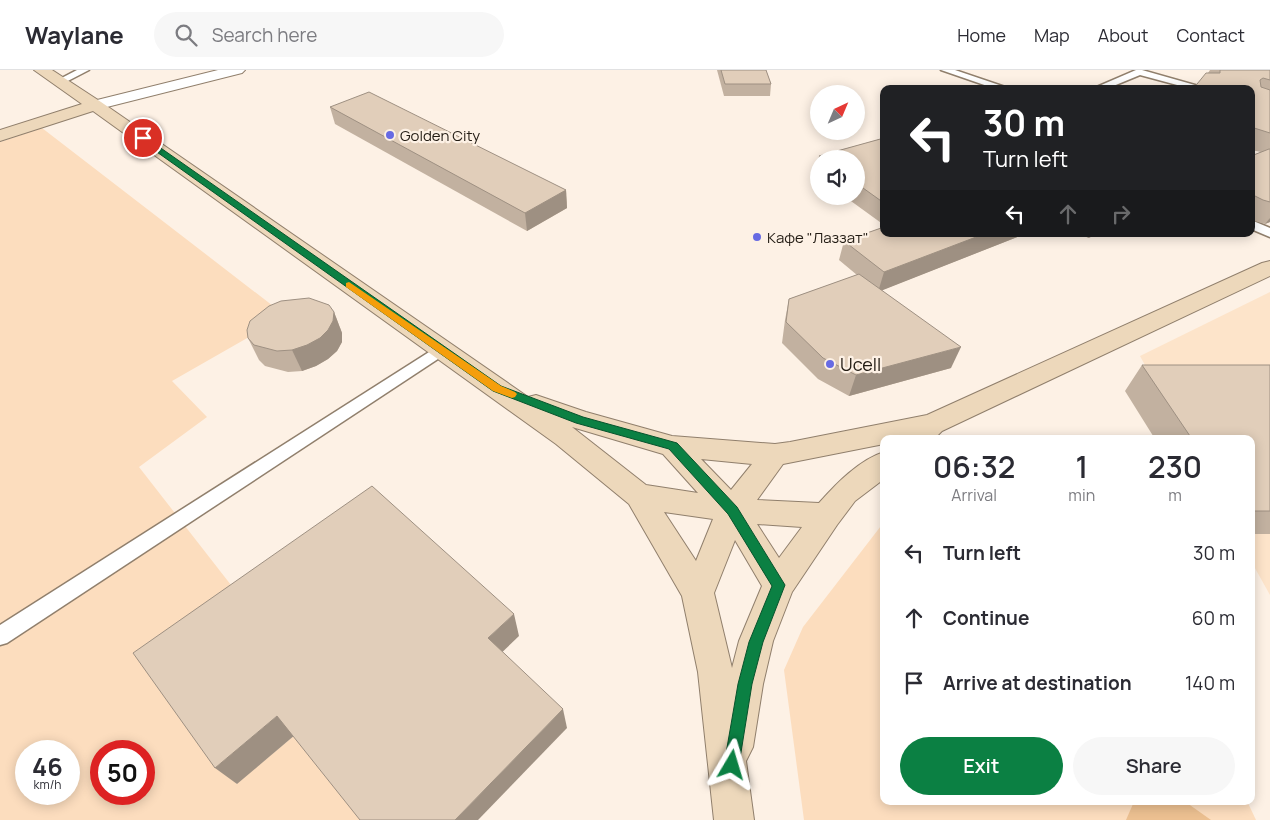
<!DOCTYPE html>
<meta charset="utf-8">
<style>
:root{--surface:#fff;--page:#f7f7f7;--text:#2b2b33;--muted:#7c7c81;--line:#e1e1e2;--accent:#0b8043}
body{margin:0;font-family:Manrope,sans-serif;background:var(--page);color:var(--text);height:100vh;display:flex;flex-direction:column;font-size:19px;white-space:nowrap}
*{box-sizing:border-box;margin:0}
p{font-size:16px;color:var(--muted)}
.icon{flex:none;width:28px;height:28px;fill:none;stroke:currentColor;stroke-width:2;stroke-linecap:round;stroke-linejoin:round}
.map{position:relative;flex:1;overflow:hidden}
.drawer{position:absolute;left:880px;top:365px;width:375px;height:370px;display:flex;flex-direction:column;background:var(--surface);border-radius:10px;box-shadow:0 2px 12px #0003}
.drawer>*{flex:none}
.banner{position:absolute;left:880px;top:15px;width:375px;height:152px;border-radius:10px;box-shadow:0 2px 12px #0003;background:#202124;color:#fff;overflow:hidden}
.needle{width:32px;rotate:44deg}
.buttons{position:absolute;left:810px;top:15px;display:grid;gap:10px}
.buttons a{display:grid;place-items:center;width:55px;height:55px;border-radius:50%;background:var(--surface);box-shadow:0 2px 12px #0003;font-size:25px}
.speed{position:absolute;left:15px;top:670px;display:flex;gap:10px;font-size:25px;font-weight:700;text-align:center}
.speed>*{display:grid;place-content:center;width:65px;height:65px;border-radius:50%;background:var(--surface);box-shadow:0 2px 12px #0003;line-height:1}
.speed small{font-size:12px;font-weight:400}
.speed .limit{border:8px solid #d22;background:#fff;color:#111}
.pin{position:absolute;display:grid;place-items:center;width:42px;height:42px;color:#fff;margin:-21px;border:2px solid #fff;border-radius:50%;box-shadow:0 1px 5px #0007}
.me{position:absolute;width:55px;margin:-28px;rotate:7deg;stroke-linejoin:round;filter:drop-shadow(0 0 4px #0008)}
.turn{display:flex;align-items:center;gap:18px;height:105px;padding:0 20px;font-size:22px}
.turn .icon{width:65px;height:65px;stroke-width:2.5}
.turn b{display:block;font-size:35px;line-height:42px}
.lanes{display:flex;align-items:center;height:48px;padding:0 20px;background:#0003;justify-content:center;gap:25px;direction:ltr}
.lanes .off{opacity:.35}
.eta{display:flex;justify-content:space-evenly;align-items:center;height:85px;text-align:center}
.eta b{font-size:30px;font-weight:600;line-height:35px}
.primary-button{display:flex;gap:10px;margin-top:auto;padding:10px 20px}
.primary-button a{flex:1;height:58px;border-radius:30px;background:var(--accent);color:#fff;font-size:20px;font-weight:600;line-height:58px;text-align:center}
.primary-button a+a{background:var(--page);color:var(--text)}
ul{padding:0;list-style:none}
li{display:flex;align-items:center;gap:15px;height:65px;padding:0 20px}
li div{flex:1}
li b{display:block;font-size:19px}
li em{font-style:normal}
header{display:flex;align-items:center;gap:30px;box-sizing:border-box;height:70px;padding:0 25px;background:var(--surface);border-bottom:1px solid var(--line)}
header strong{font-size:24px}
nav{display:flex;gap:28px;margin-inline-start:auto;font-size:18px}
.search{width:350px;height:45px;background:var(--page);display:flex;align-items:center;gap:12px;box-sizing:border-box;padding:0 18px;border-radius:28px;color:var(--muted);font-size:19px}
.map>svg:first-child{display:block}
.built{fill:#fde4ca}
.green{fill:#fcddbe;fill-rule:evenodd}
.water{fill:#ecc091}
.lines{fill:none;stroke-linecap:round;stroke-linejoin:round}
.lane-casing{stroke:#907f6c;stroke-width:3}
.street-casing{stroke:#907f6c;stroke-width:2}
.secondary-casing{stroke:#907f6c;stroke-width:2}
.lane{fill:#fff;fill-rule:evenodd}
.street{fill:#fff;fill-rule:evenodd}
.secondary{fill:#edd8bb;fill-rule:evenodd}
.wall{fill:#c2b1a0}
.shaded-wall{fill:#9e9082}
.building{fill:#e1ceba;stroke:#9e9082}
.route{fill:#0b8043;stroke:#07532c}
.slow{fill:#f59e0b}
.poi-dot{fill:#676ae3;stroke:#fdf1e5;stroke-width:2}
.labels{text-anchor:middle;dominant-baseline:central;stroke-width:4.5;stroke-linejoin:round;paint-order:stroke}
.far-poi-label{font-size:15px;fill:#221b13;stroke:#fdf1e5;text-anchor:start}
.poi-label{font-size:18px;fill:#221b13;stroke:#fdf1e5;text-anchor:start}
</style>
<header>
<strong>Waylane</strong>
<div class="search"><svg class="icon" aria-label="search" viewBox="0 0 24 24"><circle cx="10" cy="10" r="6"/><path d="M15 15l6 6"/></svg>Search here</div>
<nav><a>Home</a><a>Map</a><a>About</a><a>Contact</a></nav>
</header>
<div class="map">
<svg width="1270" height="750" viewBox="0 0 1270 750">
<rect width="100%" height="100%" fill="#fdf1e5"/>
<!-- built -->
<path class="built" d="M1270 222V525L1251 491V369H1185L1140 286Z"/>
<!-- green -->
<g class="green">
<path d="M42 58 286 246 172 311 207 347 139 397 245 533 236 714 295 665 363 750H0V72ZM26 681H69V724H26ZM101 681H144V724H101Z"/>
<path d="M884 452V731H1247L1256 750H804L784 600 803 557Z"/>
</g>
<!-- water -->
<path class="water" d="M1138 731H1181L1187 733 1211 750H1126L1133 734Z"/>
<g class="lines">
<defs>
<g id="lane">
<path d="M77 0H89L62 14H56L54 12Z"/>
<path d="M941 0H955L1011 19H996Z"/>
<path d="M1136 0H1142L1209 19H1192L1140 5 1106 19H1092Z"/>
<path d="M1251 150 1270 158V167L1251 159Z"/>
<path d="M442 275 447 277 449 280 447 283 7 573 0 575V555L437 277Z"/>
</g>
<path id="street" d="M218 0H245L242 3 95 40 89 38 87 35 89 32Z"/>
<path id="secondary" d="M34 0H52L101 32 528 327 536 325 586 342 672 366 775 374 790 372 927 345 1262 193 1270 191V206L942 361 934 369H884V374L783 394 757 430 819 433C836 414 859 390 884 382V409L855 431 837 455 792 522 773 571 763 614 753 677 746 691 754 750H714L698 602 682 526 629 434 556 374 93 41 0 71V60L82 34ZM572 357 663 384 698 423 646 415ZM701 389 752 394 731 420ZM664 442 713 449 696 491ZM757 454 802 457 779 488ZM735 470 762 516 739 571 732 598 714 523Z"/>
</defs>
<!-- lane casing -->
<use href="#lane" class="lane-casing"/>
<!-- street casing -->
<use href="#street" class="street-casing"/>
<!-- secondary casing -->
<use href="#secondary" class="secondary-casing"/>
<!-- lane -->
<use href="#lane" class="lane"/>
<!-- street -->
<use href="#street" class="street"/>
<!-- secondary -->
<use href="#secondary" class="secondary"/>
</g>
<!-- wall -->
<g class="wall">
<path d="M717 0H766L771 14 770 26H724Z"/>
<path d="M1210 0H1270V152L1265 154 1251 150V86L1261 82 1251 80V19L1208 3Z"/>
<path d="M330 37 566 120 567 138 527 161 335 54Z"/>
<path d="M884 68V155L844 126H856V89H819V107L815 105 819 86Z"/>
<path d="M1025 164 882 220 951 298 849 326 818 309 782 273 785 250 789 229 857 205 839 190 844 171Z"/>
<path d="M1082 164H1099L1088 168Z"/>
<path d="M334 242 342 263V272L337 281 328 289 316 296 302 301 288 302 265 296 259 290 248 268Z"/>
<path d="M1142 295H1270V464H1251V369H1155L1125 321Z"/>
</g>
<!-- shaded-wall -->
<g class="shaded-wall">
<path d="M566 120 567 138 527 161 525 143Z"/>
<path d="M1270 148V152L1265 154Z"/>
<path d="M984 164H1025L878 222 884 202Z"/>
<path d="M1091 164H1099L1088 168Z"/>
<path d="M334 242 342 263V272L337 281 328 289 316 296 302 301 292 280Z"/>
<path d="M961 277 951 298 849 326 856 305Z"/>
<path d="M514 544 519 566 495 589 488 568Z"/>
<path d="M563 639 567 658 478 750H455Z"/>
<path d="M277 646 295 665 237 714 215 698Z"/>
</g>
<!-- building -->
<g class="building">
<path d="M721 0H766L771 14H725Z"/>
<path d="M1220 0H1270V10L1263 8 1260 10 1261 17 1270 20V63L1251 57V19H1193L1206 3H1220Z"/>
<path d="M369 22 566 120 525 143 330 37Z"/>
<path d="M884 68V133L856 113V89H822L819 86Z"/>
<path d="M1269 79H1270V132L1263 130 1251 124V86Z"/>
<path d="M884 157V164H984L884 202 844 171Z"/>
<path d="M859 204 961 277 856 305 823 288 786 252 789 229Z"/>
<path d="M309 228 329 235 334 242 333 251 328 260 320 268 307 275 292 280 277 281 254 275 248 268 247 260 250 251 269 236 281 231Z"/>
<path d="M1142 295H1270V441H1251V369H1192Z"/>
<path d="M372 416 514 544 488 568 563 639 455 750H360L277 646 215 698 133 583Z"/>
</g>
<!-- route -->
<path class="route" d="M140 67H145L501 316 583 347 677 373 737 437 785 515 763 572 752 614 738 701 732 703 727 701 724 695 738 614 749 572 772 516 728 444 669 379 576 353 493 321 140 70Z"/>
<!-- slow -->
<path class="slow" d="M349 212 501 316 515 322 517 324 515 327 512 328 493 321 346 217V213Z"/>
<!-- markers -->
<g class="poi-dot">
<circle cx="390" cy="65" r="5"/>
<circle cx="757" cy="167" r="5"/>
<circle cx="830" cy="294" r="5"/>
</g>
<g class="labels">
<!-- far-poi labels -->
<g class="far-poi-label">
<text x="400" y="65">Golden City</text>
<text x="767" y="167">Кафе "Лаззат"</text>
</g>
<!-- poi labels -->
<g class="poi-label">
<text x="840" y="294">Ucell</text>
</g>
</g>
</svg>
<div class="buttons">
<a><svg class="needle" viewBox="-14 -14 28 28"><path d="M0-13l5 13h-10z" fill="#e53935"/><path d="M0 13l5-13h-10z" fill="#7c7c81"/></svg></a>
<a><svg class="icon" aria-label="sound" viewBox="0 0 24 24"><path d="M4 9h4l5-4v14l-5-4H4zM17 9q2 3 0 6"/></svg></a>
</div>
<div class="speed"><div>46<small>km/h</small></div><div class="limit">50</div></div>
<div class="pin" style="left:143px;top:68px;background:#d93025"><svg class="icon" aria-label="arrive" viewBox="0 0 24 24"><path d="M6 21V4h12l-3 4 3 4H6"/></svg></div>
<svg class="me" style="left:732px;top:695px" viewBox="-20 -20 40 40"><path d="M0-17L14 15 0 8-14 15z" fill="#0b8043" stroke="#fff" stroke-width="4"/></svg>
<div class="banner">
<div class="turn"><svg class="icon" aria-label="left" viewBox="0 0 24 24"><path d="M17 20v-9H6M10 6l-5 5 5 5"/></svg><div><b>30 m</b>Turn left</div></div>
<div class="lanes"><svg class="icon" aria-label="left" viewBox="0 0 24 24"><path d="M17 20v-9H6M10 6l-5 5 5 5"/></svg><svg class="icon off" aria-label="ahead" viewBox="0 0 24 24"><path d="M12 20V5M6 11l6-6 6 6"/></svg><svg class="icon off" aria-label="right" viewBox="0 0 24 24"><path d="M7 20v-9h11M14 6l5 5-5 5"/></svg></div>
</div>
<section class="drawer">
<div class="eta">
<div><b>06:32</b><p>Arrival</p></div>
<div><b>1</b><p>min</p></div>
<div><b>230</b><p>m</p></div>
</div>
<ul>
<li><svg class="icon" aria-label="left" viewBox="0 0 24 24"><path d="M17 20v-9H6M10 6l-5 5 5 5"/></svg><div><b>Turn left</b></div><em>30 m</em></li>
<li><svg class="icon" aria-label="ahead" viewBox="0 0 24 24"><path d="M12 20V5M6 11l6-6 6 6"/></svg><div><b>Continue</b></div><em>60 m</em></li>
<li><svg class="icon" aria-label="arrive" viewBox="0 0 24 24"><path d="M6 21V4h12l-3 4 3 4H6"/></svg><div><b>Arrive at destination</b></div><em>140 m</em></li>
</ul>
<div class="primary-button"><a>Exit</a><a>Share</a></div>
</section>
</div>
